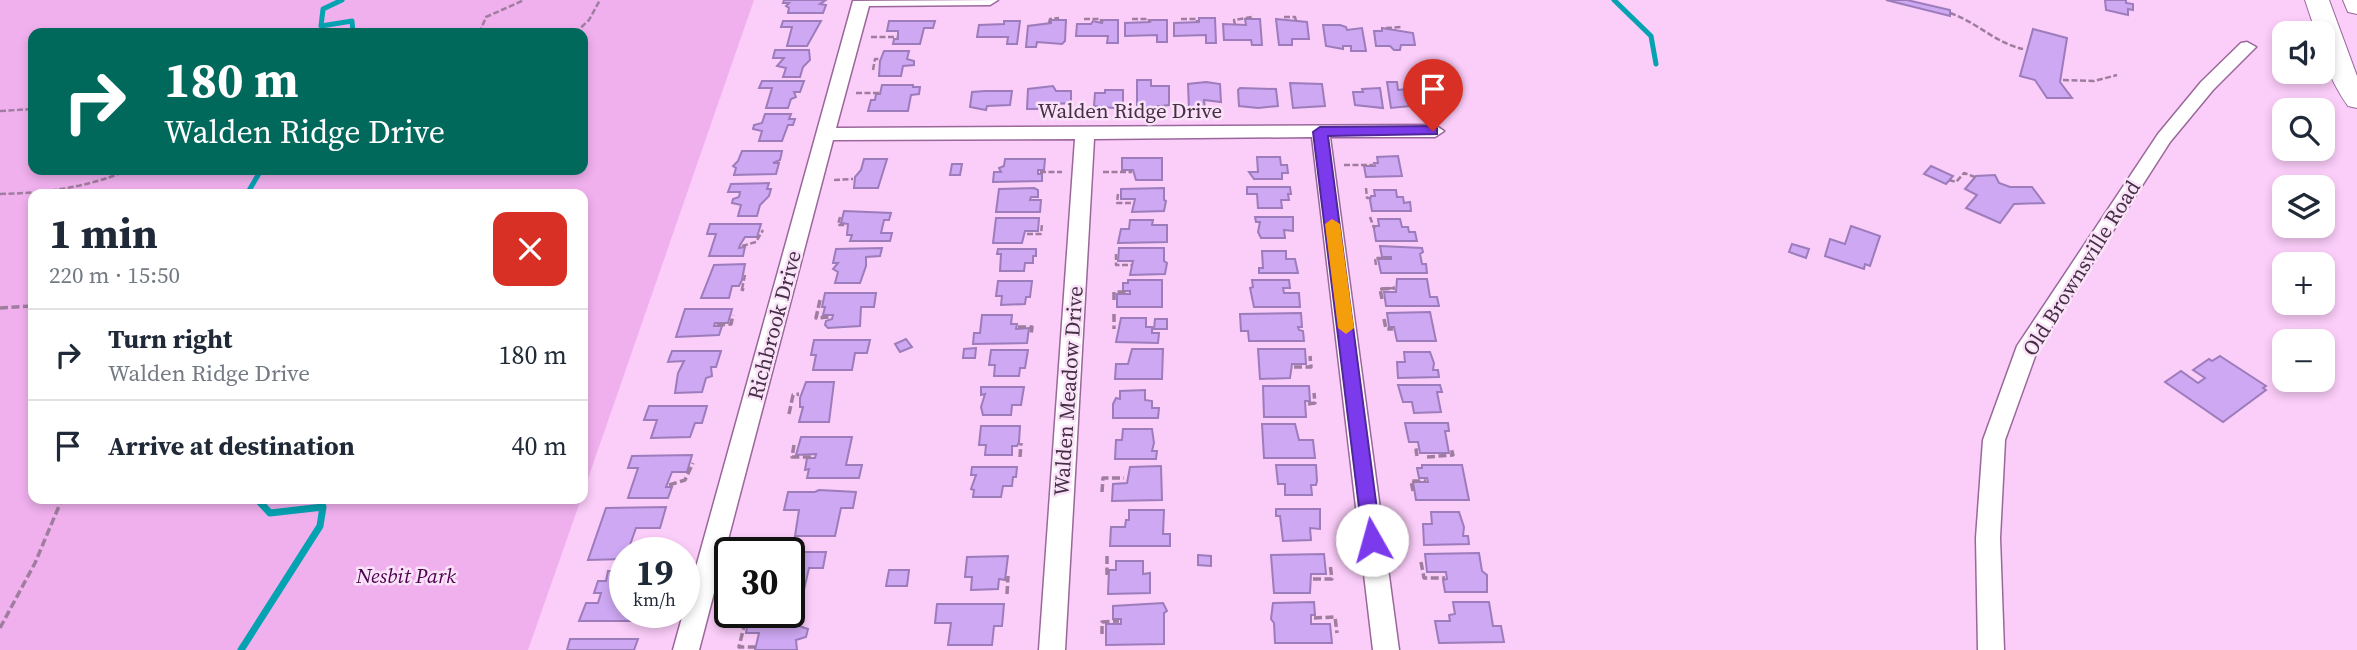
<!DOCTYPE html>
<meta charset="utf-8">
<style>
:root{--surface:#fff;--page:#f6f6f7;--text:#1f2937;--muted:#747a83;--line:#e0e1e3}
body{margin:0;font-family:"Source Serif 4",serif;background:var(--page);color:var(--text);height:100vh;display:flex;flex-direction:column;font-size:26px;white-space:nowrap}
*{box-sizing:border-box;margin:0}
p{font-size:23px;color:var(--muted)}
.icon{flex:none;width:38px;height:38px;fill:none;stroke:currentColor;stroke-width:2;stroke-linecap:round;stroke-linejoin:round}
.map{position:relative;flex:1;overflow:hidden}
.details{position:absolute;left:28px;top:189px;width:560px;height:315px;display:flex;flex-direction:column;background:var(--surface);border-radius:14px;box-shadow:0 4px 10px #0003}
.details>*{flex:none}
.hud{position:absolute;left:28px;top:28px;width:560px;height:147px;border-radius:14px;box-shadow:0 4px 10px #0003;background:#00695c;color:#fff;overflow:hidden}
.tools{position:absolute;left:2272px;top:21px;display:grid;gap:14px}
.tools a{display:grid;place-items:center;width:63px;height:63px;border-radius:14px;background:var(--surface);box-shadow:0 4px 10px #0003;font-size:35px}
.speed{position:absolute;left:609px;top:537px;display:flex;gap:14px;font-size:35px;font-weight:700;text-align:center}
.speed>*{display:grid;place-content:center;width:91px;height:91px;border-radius:50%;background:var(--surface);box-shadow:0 4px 10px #0003;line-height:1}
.speed small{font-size:18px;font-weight:400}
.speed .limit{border:4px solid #111;border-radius:10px;background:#fff;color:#111}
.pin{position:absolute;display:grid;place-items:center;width:60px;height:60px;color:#fff;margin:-72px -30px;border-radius:50% 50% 50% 0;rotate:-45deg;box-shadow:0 0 7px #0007}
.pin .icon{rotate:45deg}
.me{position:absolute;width:77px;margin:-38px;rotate:353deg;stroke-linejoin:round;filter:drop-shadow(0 0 5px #0008)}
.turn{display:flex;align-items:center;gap:24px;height:147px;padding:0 21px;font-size:32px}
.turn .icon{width:91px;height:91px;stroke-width:2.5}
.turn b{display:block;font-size:49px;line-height:60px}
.round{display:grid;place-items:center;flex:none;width:74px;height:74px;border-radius:14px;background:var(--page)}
.head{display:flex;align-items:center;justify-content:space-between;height:119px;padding:0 21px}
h1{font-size:42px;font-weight:700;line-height:52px}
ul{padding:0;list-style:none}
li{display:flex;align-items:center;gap:21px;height:91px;padding:0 21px;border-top:2px solid var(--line)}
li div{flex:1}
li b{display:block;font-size:26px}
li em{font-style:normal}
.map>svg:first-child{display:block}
.green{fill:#f0b0ee;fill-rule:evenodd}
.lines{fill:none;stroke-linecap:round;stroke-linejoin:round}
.stream-far1{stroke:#05a2b2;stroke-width:5}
.stream{stroke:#05a2b2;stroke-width:7}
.building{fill:#cea8f3;stroke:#9c7cbb;stroke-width:2}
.minor-casing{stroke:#9a679a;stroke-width:3}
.secondary-casing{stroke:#9a679a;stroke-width:2}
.path-far1{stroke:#9f7d9e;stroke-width:2.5;stroke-dasharray:6 2.5;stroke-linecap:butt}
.path{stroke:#9f7d9e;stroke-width:3.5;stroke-dasharray:8 3.5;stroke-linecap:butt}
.minor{fill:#fff;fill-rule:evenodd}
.secondary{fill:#fff;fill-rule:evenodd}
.route{fill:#7c3aed;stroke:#51269a;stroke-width:2}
.slow{fill:#f59e0b}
.labels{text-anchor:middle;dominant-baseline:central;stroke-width:5;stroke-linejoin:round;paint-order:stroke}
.street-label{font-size:21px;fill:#452f45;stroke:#fae3f9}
.park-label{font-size:21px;font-style:italic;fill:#4c014e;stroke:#fae3f9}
</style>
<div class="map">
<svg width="2357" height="650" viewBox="0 0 2357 650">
<rect width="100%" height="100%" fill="#fbcdf9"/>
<!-- green -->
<path class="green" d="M0 0H754L583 493V194H33V499H581L528 650H0ZM583 33V170H33V33Z"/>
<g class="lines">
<!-- stream-far1 -->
<g class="stream-far1">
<path d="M342 0 323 9 321 26 352 21 353 33"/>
<path d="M1614 0 1651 36 1656 64"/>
<path d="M247 194 261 170"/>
</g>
<!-- stream -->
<path class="stream" d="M241 650 320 526 323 507 270 513 257 499"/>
</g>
<!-- building -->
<g class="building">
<path d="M784 0H826L820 4 826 5 823 13H788L789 8 786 6 789 3H783Z"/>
<path d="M1886 0H1907L1950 10V16Z"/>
<path d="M2105 0H2126V3L2133 4V10L2128 9V15L2106 10Z"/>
<path d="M1199 18H1215L1216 43H1206V35L1174 36V23L1199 22Z"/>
<path d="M1245 19H1260L1262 45H1252L1251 40H1224L1223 24 1246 25Z"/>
<path d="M1276 19 1307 22 1309 39H1292V45H1279Z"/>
<path d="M1051 20H1066L1065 41 1062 44 1037 42 1036 47H1026L1028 26 1051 23Z"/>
<path d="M1103 20H1118V43H1107L1108 36H1076L1077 24H1091L1093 21 1102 23Z"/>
<path d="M1151 20H1167V42H1157V35L1125 36V23L1150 22Z"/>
<path d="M783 21H821L807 46H787L792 27H781Z"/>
<path d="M889 21H935L933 28H924L920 44H893L894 39H898V31H887Z"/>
<path d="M1004 21H1020L1017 44H1007L1008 37H977L979 25 1004 24Z"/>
<path d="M1323 25H1340L1346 27 1347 30 1362 28 1366 51H1351V46H1343V49L1326 46Z"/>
<path d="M1382 28 1413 33 1415 45H1401L1400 50H1394L1390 46H1376L1374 31H1382Z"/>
<path d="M2033 29 2067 38 2060 82 2072 98H2047L2035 80 2020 76Z"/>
<path d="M775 50H809L810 60 803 67 800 77H783L786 68 777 66 784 58H773Z"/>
<path d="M884 51H909L907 59 914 61V65L903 66 901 76H879L880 61Z"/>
<path d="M1137 80H1151V86H1169V105L1137 109Z"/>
<path d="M762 81H804L800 92H794L796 97 791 99 788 108H766L772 88H759Z"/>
<path d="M1206 82 1220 84 1221 102 1204 100 1205 108 1189 109 1188 84Z"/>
<path d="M1387 82H1397L1398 90 1416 88 1428 91 1430 104 1391 108Z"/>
<path d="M1290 83 1322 84 1325 106 1293 108Z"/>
<path d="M882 85H913V87H920L919 94 911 95 908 111H868L871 100H875L876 94H880Z"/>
<path d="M1053 86 1056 91H1071V103L1055 104V109H1027L1028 89Z"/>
<path d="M1240 88 1276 89 1278 106 1258 108 1239 106 1238 90Z"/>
<path d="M1380 88 1383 108 1355 105 1353 92H1363L1362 89Z"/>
<path d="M1105 90H1123V109L1094 106 1095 93H1105Z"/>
<path d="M985 91H1012L1010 105 987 106 986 110 970 107 972 92Z"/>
<path d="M765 114H791L789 119H795L793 125H788L782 141H759L762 131 753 129 754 125 762 123Z"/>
<path d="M742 151H782L780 160 773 163H779L776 174 734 175 736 168 733 166 738 161Z"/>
<path d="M1398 156 1402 176 1366 177 1364 166H1375L1374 163H1378L1377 157Z"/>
<path d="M1257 157H1280L1281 165H1287L1288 173H1282V179H1254L1249 172H1258Z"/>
<path d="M1122 158H1162V180H1136L1133 170H1122Z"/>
<path d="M864 159H887L878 188H854L855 177 861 170Z"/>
<path d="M1005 159H1045L1044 170H1038V174H1042V181L993 182 994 172H1001L999 168 1004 166Z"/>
<path d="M952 164H962L960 175H950Z"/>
<path d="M1931 166 1953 176 1946 184 1924 174Z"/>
<path d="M1995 175 1999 183 2010 187H2032L2044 203 2014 204 2000 223 1966 208 1977 195 1965 189 1976 176Z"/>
<path d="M769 183 767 189H771L769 196 760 205 757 216H738L741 205 732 203 733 199 739 197 740 192H728L731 184Z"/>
<path d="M1247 187H1290L1291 194H1288L1289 200H1281L1282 208H1258L1257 194H1247Z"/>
<path d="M1034 188 1038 190V197H1031L1030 200H1041L1040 212H996L999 189Z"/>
<path d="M1164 188V200L1166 201 1164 211 1132 212 1135 199H1121V189Z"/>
<path d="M1374 190H1396L1397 197H1403L1404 203 1410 202 1411 211H1372L1370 200 1371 196H1375Z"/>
<path d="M844 211 891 213 889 220H884L881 233H892L890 241H850L852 235H847L848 224 841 223Z"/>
<path d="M1255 217H1293V231L1284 230 1285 238H1261L1258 232 1260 222H1256Z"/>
<path d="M996 218H1039L1038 231H1025L1022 243H993Z"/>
<path d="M1378 219H1400L1402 227H1408L1409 232H1415L1417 241H1376L1374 229 1375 226H1379Z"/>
<path d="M1130 220H1153L1152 225H1167V242L1118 243 1121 229H1129Z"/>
<path d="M710 224H761L757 237H745L740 245 739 248 745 247 743 256H709L716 234H707Z"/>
<path d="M1851 226 1880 236 1870 266 1865 264 1864 269 1825 256 1830 239 1845 244Z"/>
<path d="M1792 244 1809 249 1806 258 1789 252Z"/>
<path d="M1380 246 1422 248 1423 252 1420 254 1422 264H1426L1427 273H1381L1378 259H1391V257H1382Z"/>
<path d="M882 248 880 256 866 257V266L860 283H835L838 272 833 269 838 263H833L836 249Z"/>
<path d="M1119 248H1164V261L1167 263 1165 274 1130 275 1133 261H1118Z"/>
<path d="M998 249H1036V256H1033V263H1025L1024 271H1000L1001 254H997Z"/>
<path d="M1262 251H1286V259H1295L1298 273H1259V268H1263Z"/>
<path d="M745 264 742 280 739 286H732L729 298H701L714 265Z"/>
<path d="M1397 279H1427L1430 297H1437L1439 306H1386L1384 292H1396Z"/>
<path d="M1128 280H1162V307H1117V294H1130V291H1123V283H1128Z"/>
<path d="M1252 280H1289L1290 288H1283L1284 293H1299L1300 307H1254L1250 288 1253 287Z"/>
<path d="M998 281H1032L1030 297H1026L1025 304 1001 305 1002 296H996Z"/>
<path d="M825 293H876L874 307H861L860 326 828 328 825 325 826 321 832 319 833 315H823L825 307H822Z"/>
<path d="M685 309H732L728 323H715L714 326H722L719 335 676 337Z"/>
<path d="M1430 312 1436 341H1397L1394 327H1389L1387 313Z"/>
<path d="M1301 313 1302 327H1298L1299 330 1303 331 1304 341H1249L1248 331H1241L1240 314Z"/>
<path d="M982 315H1012L1011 324H1017L1016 329 1029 328 1027 343 973 344 974 333H980Z"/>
<path d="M1121 318H1146V327H1152V333H1159L1158 343 1116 342Z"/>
<path d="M1155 319H1167V329H1154Z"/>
<path d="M906 339 912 347 900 352 895 344Z"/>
<path d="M814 340H870L867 353H855L852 370H813L816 355H811Z"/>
<path d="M976 348 975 358H963L964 349Z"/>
<path d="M1132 349H1163L1162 379H1115L1116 364H1128Z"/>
<path d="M1258 349H1305L1306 364H1292L1290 378 1260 379Z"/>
<path d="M991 350H1028L1025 368H1020L1019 376H994L995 365H989Z"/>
<path d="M672 351H721L716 367H711L712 376 706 378 702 392 675 393 678 373 684 361 668 362Z"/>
<path d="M1404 352H1430L1434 363 1433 370H1438L1439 377 1398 378 1397 362H1405Z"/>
<path d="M2220 356 2266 386 2263 388 2266 390 2223 422 2165 382 2181 371 2198 383 2205 378 2193 370 2209 359 2212 361Z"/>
<path d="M806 382H834L829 422H799L803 407H800V398Z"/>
<path d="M1398 385H1440L1442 392H1437L1441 412 1414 413 1412 402H1403Z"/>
<path d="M1263 386H1309L1310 401H1305L1306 417H1264Z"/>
<path d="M981 387H1024L1021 405H1012L1011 415H983L981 407 985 394 981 395Z"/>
<path d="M1145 390V400L1152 401V408H1159L1158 418H1113V404L1116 398 1120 399V391Z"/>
<path d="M649 406H707L702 423H695L690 437 651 438 657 420H644Z"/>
<path d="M1405 423H1448L1449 431H1445L1449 453H1420L1418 442H1409Z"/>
<path d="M1262 424H1295L1299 440H1313L1315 458H1264Z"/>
<path d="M981 426H1020L1019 442 1017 446H1012V455H985L986 445H979Z"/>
<path d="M1123 429H1152L1154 443 1152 451H1157L1156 459H1115L1116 440H1122Z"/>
<path d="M801 437H852L846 465H862L859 478H807L809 469 805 470 807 458H815L816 454 796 455Z"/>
<path d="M692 455 687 472H672L666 487H672L668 498H628L638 468H628L632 456Z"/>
<path d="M1276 465H1316L1317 481 1316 485H1311L1312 495H1285V484H1278Z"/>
<path d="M1422 465H1462L1469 500H1416L1413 482H1428L1427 478H1419L1417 468H1422Z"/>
<path d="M1161 466 1162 500 1112 501 1113 484 1127 483 1130 467Z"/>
<path d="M972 467H1017L1016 477H1013L1012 486H1003L1001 497H973L974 490 971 489 976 475H971Z"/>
<path d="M819 490 856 492 853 508H841L835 536H795L799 510H784L788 492H815Z"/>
<path d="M666 507 660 528H636L625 559 588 560 606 508Z"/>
<path d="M1276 509H1320V529L1310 528 1311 540 1283 541 1280 516H1276Z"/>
<path d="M1129 510H1164L1163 534H1170V546H1110L1111 527H1125L1126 520H1129Z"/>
<path d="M1431 512H1459L1464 527 1463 536H1468L1469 544 1424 545 1423 524H1432Z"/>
<path d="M764 552H826L823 568H809L804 590H789V553Z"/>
<path d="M1479 553 1482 571 1487 575V592H1445L1443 580 1447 579 1446 572H1427L1425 554Z"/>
<path d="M1324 554 1326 574H1311L1310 593H1274L1271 555Z"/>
<path d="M1198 555 1211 556V566L1198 565Z"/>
<path d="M1008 556 1005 580 999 579 998 589 971 590 972 577H965L967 557Z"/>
<path d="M1116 561H1143V574L1150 573V593L1108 594 1109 570H1116Z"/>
<path d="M889 570H909L907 586H886Z"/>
<path d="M608 571H625V612H638L635 621H579L586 603H598L601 593H594L598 581H606Z"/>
<path d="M1314 602 1315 615H1311V624H1330L1332 643H1275L1274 623 1271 619 1273 603Z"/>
<path d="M1453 602H1489L1493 626H1501L1504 642 1439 643 1435 621H1450L1449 615 1455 614Z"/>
<path d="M1163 603 1167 611 1164 613V644L1106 645V624H1121V619H1113V606Z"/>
<path d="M937 604H1004L1002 626H994L992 645H948L951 623H935Z"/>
<path d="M802 611 799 626 808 629 806 637 796 640 797 650H755L759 633H746L750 612Z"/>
<path d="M570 639H638L634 650H567Z"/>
</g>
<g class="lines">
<defs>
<g id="minor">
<path d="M998 0 990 5 869 6 836 128 1435 125 1444 131 1435 137H1330L1399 650H1373L1312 137 1094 139 1065 650H1039L1075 139 833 140 699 650H673L853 1Z"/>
<path d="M2247 42 2256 47 2213 90 2170 142 2038 348 2005 440 2000 538 2004 650H1978L1976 538 1983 440 2017 346 2158 134 2201 82 2241 43Z"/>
</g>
<g id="secondary">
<path d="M2305 0H2329L2357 76V108L2348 106C2332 83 2322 61 2322 33H2316Z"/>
<path d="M2343 0H2357V14L2348 12Z"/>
</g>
</defs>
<!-- minor casing -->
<use href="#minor" class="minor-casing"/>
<!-- secondary casing -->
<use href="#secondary" class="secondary-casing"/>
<!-- path-far1 -->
<g class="path-far1">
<path d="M1950 13C1977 22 1995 43 2023 49"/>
<path d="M1284 17H1295L1296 21"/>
<path d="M1084 19H1101V22"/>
<path d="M1132 19H1149V22"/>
<path d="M1181 19H1197V22"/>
<path d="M1049 23 1050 19 1059 18"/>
<path d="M1235 25 1234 20 1252 17"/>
<path d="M1386 28 1402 27"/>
<path d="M483 33 481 29 486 17 524 0"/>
<path d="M575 33 589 20 600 0"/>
<path d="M871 37H897"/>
<path d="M873 70 875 59H879"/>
<path d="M2063 80 2094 81 2117 75"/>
<path d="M856 93H879"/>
<path d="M0 111 33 109"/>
<path d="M1344 165H1373"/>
<path d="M1040 172H1062"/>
<path d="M1103 172H1132"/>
<path d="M834 180 853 179"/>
<path d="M1949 180 1956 182 1964 173 1975 177"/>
<path d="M1366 188 1367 198H1370"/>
<path d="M0 194C44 193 87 188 128 170"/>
<path d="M1118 194 1117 203H1133"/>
<path d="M840 217 838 225H846"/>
<path d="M1370 217 1374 228"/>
<path d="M1027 234H1041L1042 224"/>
<path d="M742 246 756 242 763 230"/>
<path d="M1116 254V265H1132"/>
<path d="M1376 265 1375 258H1389"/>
<path d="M742 289 745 275"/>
<path d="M1380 289 1395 288"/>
</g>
<!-- path -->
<g class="path">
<path d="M742 291 743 288"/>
<path d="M1382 299 1380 289 1395 288"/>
<path d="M820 300 816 318 830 317"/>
<path d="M1114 300V292H1128"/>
<path d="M0 308 33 306"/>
<path d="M1114 314V329"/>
<path d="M1384 319 1386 329H1393"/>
<path d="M717 325 731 324 733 315"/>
<path d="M1018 327H1032L1031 335"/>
<path d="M1294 367H1311L1310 356"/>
<path d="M1308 404 1315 403 1314 393"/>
<path d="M789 414 793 395 799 394"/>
<path d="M794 445 792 457H814"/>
<path d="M1417 456 1416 450H1419"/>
<path d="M1020 457 1021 443"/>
<path d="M1427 457 1453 455 1451 448"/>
<path d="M669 485 685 480 693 463"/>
<path d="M1413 491 1411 481H1426"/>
<path d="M1102 492 1103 478H1124"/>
<path d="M1107 556V575"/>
<path d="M1421 562 1424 578H1445"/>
<path d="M1313 579H1332L1330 564"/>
<path d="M1007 594 1008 576"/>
<path d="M1314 618 1335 617 1337 633"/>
<path d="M745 622 739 647H755"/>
<path d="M0 628 35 563 62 499"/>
<path d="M1102 634V622L1119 621"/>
</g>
<!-- minor -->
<use href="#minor" class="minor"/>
<!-- secondary -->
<use href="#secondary" class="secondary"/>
</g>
<!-- route -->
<path class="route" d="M1433 126 1437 128V134L1328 136 1381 540 1379 546 1372 548 1366 546 1363 540 1313 132 1320 127Z"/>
<!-- slow -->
<path class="slow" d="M1332 219 1340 224 1354 328 1346 334 1338 328 1325 224Z"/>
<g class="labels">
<!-- street labels -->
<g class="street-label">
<text x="1130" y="110">Walden Ridge Drive</text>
<text transform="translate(2081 268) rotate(-58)">Old Brownsville Road</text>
<text transform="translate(774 325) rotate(-75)">Richbrook Drive</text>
<text transform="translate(1068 391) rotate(-86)">Walden Meadow Drive</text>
</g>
<!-- park labels -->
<g class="park-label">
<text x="406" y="575">Nesbit Park</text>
</g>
</g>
</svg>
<div class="tools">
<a><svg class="icon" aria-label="sound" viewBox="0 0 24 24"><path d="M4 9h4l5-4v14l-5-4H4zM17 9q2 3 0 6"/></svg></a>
<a><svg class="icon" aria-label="search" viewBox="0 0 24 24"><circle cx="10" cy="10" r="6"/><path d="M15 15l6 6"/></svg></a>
<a><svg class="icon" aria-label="layers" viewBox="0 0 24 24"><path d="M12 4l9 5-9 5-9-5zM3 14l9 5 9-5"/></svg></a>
<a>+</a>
<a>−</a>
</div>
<div class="speed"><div>19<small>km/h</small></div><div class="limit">30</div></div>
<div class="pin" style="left:1433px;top:131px;background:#d93025"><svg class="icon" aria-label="arrive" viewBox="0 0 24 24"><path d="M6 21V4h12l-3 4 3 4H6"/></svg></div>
<svg class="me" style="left:1372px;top:540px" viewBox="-20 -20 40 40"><circle r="19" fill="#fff"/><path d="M0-13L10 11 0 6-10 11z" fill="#7c3aed"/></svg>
<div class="hud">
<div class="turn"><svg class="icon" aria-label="right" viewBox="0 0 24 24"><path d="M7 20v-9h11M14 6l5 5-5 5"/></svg><div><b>180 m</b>Walden Ridge Drive</div></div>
</div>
<section class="details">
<div class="head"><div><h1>1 min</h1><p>220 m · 15:50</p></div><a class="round" style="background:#d93025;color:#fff"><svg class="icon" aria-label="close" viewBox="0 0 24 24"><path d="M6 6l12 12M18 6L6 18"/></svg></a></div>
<ul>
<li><svg class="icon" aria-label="right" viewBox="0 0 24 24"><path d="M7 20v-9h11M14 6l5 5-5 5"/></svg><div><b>Turn right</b><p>Walden Ridge Drive</p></div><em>180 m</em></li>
<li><svg class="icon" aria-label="arrive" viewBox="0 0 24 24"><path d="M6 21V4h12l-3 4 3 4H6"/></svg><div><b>Arrive at destination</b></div><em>40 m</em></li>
</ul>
</section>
</div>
